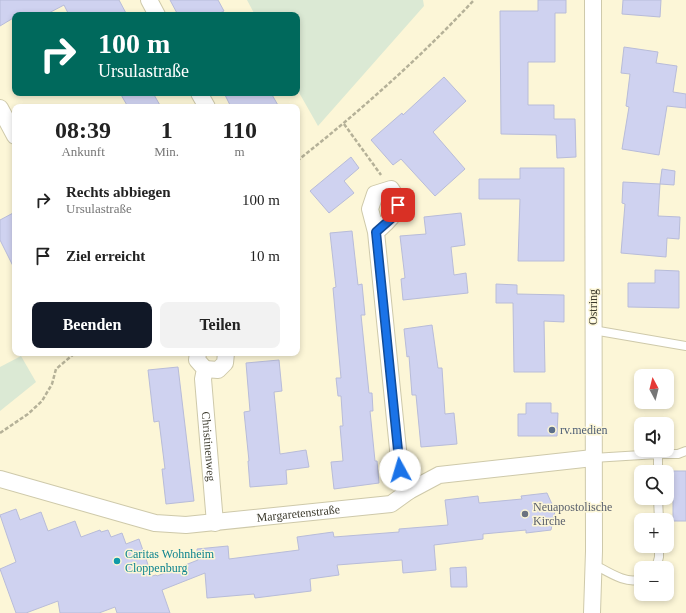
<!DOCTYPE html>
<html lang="de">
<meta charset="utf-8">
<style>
:root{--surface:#fff;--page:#f2f2f2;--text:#222;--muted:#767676;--accent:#111827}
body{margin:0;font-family:Georgia,serif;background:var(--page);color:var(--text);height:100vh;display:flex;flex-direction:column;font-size:15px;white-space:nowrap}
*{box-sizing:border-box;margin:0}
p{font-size:13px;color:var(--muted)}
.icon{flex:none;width:22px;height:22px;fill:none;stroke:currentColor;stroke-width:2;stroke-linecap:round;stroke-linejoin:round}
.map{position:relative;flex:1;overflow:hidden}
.side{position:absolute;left:12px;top:104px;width:288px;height:252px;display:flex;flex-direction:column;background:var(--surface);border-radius:8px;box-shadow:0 2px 6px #0003}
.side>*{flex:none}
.hud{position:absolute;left:12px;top:12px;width:288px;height:84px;border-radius:8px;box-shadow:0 2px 6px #0003;background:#00695c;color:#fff;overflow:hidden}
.needle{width:26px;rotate:353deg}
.buttons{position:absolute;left:634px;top:369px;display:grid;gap:8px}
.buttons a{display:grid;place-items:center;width:40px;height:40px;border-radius:8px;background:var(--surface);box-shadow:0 2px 6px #0003;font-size:20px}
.pin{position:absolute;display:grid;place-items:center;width:34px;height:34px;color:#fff;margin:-17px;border-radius:8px;box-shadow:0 2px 6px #0006}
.me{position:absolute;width:44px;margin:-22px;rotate:354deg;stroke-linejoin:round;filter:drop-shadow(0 0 3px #0008)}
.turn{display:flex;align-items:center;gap:14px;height:84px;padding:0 20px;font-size:18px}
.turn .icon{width:52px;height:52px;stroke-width:2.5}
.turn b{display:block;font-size:28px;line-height:34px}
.eta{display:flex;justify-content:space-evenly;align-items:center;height:68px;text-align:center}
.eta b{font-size:24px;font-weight:800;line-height:28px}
.action{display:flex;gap:8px;margin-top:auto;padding:8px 20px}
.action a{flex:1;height:46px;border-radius:8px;background:var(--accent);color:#fff;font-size:16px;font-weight:800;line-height:46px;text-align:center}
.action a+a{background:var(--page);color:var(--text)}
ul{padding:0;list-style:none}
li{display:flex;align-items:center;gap:12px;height:56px;padding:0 20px}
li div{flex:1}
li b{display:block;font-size:15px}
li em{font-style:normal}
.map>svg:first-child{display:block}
.green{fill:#dbe9d4}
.building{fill:#cfd2f0;stroke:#b8bcd9}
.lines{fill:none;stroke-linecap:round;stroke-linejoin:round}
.lane-casing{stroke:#cec9aa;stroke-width:10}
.street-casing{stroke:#cec9aa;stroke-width:18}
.path{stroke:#b5b198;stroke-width:2.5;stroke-dasharray:4 2;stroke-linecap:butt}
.lane{stroke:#fff;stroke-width:8}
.street{stroke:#fff;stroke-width:16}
.route-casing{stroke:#114b97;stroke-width:10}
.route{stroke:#1a73e8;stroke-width:7}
.service-dot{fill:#5c6f8a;stroke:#fcf6d7;stroke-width:1.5}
.worship-dot{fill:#6b7280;stroke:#fcf6d7;stroke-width:1.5}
.culture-dot{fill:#0f9aa8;stroke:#fcf6d7;stroke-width:1.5}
.labels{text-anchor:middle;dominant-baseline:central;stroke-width:3;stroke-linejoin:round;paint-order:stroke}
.street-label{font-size:12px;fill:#3b392c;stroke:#fcf6d7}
.service-label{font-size:12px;fill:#4e5e75;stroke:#fcf6d7;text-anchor:start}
.worship-label{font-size:12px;fill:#5b616d;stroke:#fcf6d7;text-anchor:start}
.culture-label{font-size:12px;fill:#0d838f;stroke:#fcf6d7;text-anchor:start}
</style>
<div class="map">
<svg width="686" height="613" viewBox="0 0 686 613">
<rect width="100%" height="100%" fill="#fcf6d7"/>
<!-- green -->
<g class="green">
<path d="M247 0H423L424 6 318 126 297 89V15H255Z"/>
<path d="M21 356 36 382 0 411V367Z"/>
</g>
<!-- building -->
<g class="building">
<path d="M0 0H119L127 15H69L64 5 45 15H15V17L0 26Z"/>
<path d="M170 0H218L224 11 216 15H178Z"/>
<path d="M538 0H566V13H555V62H528V105H554V119H575L576 157 557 158 556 135 501 134 500 11H538Z"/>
<path d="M623 0H661L660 17 622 14Z"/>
<path d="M624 47 658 52 656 63 677 66 673 92 686 94V108L667 106 659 155 622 149 629 107 626 106 630 74 621 73Z"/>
<path d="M444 77 466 101 433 132 465 169 435 196 401 159 393 165 371 140 402 113 403 115Z"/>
<path d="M120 93H153L161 107H128Z"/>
<path d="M224 93H271L279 107H231Z"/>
<path d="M351 157 359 168 344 181 354 193 329 213 310 191Z"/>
<path d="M520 168H564V261H518L520 199H479V179H520Z"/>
<path d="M662 169 675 171 674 185 660 184Z"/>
<path d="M623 182 660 184 658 216 680 217 679 239 667 238 666 257 621 253 625 204 622 203Z"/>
<path d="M15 212V270L0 240V220Z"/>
<path d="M461 213 465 245 451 247 454 275 466 273 468 293 403 300 401 279 405 278 400 236 426 234 424 217Z"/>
<path d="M352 231 358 285 362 284 365 315H361L369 393H372L373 411H370L375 461H377L379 483 334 489 331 462 343 461 340 426H343L341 396H338L336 378H341L333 288 336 287 330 233Z"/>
<path d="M655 270 679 271V308L628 307V283H655Z"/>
<path d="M496 284 517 285V294L564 295V322L544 321 545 372H514L513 303H496Z"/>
<path d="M432 325 438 368H442L445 414 454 413 457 444 421 447 416 395H412L409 356 407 357 404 329Z"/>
<path d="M279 360 282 391 274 392 280 454 306 450 309 467 286 470 287 484 250 487 248 461H249L244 412 250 411 246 363Z"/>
<path d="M178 367 194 501 166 504 162 469H165L159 421 154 422 148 370Z"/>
<path d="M526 403H551V413H558L557 436H518V414H526Z"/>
<rect x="673" y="471" width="13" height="50"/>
<path d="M547 493 555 511 551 530 526 533V530L483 534V539L434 545 436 570 403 573 402 560 337 565 339 575 310 579 311 591 255 598 254 594 207 598 205 573 162 590 170 613H117L115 607 99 613H60L58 601 26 613H16L0 569 16 562 0 515 16 509 20 520 41 512 48 531 75 521 81 537 100 530 101 532 108 530 111 537 122 533 126 544 139 539 152 576 156 575 157 576 198 560 197 549 228 546 229 559 299 550 297 537 333 532 334 537 399 532V529L448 525 445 500 478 496 479 503 522 499 521 496Z"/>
<path d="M466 567 467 587H451L450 568Z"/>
</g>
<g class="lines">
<defs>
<g id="lane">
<path d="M593 330 686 346"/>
<path d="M658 454H678L686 451"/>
<path d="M593 458 658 454V472"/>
<path d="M658 498 659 520"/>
<path d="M593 564C607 571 626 585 641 579"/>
<path d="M656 568 659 557V546"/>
</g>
<g id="street">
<path d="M149 0 157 15"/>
<path d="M199 93 207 107"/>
<path d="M0 108 15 136"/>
<path d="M376 232C390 219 406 209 391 189L375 194 370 209 376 232 400 469 409 491"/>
<path id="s1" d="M198 353 197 360 205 369 203 379 215 523"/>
<path d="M205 369 218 370 225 363 226 353"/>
<path id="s2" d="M0 479 155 523 186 525 391 504 409 491 439 475 593 458"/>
<path d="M592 613 594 551 593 0"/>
</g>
</defs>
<!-- lane casing -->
<use href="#lane" class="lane-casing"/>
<!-- street casing -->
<use href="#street" class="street-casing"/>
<!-- path -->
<g class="path">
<path d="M344 124 381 175"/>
<path d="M297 161C359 112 420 58 474 0"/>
<path d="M0 433 28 414 42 401 52 384 56 369 75 353"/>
</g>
<!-- lane -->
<use href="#lane" class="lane"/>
<!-- street -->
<use href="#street" class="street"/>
</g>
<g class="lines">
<defs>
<path id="route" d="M398 205 393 217 376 232 400 470"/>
</defs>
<!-- route casing -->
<use href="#route" class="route-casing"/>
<!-- route -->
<use href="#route" class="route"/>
</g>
<!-- markers -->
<circle class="service-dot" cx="552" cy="430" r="4"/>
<circle class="worship-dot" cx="525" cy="514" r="4"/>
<circle class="culture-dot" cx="117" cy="561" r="4"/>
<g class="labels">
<!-- street labels -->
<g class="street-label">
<text transform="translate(593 307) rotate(-90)">Ostring</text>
<text stroke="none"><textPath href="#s1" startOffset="97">Christinenweg</textPath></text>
<text stroke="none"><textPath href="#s2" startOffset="305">Margaretenstraße</textPath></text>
</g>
<!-- service labels -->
<g class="service-label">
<text x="560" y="430">rv.medien</text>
</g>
<!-- worship labels -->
<g class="worship-label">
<text x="533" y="507">Neuapostolische<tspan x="533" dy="14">Kirche</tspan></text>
</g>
<!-- culture labels -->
<g class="culture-label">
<text x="125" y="554">Caritas Wohnheim<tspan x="125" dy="14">Cloppenburg</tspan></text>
</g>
</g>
</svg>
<div class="buttons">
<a><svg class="needle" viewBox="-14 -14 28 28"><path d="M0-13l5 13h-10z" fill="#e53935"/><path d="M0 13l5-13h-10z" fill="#767676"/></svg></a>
<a><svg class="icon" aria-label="sound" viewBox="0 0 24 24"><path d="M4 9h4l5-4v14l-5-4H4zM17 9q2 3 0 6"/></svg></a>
<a><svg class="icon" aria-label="search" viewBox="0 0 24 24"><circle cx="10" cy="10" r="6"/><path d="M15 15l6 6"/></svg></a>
<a>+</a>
<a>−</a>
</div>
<div class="pin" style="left:398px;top:205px;background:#d93025"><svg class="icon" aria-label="arrive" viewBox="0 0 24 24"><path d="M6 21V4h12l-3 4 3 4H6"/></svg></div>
<svg class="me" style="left:400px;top:470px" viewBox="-20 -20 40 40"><circle r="19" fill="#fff"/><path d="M0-13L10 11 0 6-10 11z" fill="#1a73e8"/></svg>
<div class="hud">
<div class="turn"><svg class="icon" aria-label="right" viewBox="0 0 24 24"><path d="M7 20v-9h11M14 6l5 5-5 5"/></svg><div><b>100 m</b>Ursulastraße</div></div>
</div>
<section class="side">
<div class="eta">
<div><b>08:39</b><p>Ankunft</p></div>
<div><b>1</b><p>Min.</p></div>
<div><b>110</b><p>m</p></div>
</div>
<ul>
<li><svg class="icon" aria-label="right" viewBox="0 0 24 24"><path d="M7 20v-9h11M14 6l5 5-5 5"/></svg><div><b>Rechts abbiegen</b><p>Ursulastraße</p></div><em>100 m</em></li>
<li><svg class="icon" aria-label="arrive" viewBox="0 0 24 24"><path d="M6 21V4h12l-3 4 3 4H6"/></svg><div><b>Ziel erreicht</b></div><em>10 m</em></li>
</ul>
<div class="action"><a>Beenden</a><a>Teilen</a></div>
</section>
</div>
